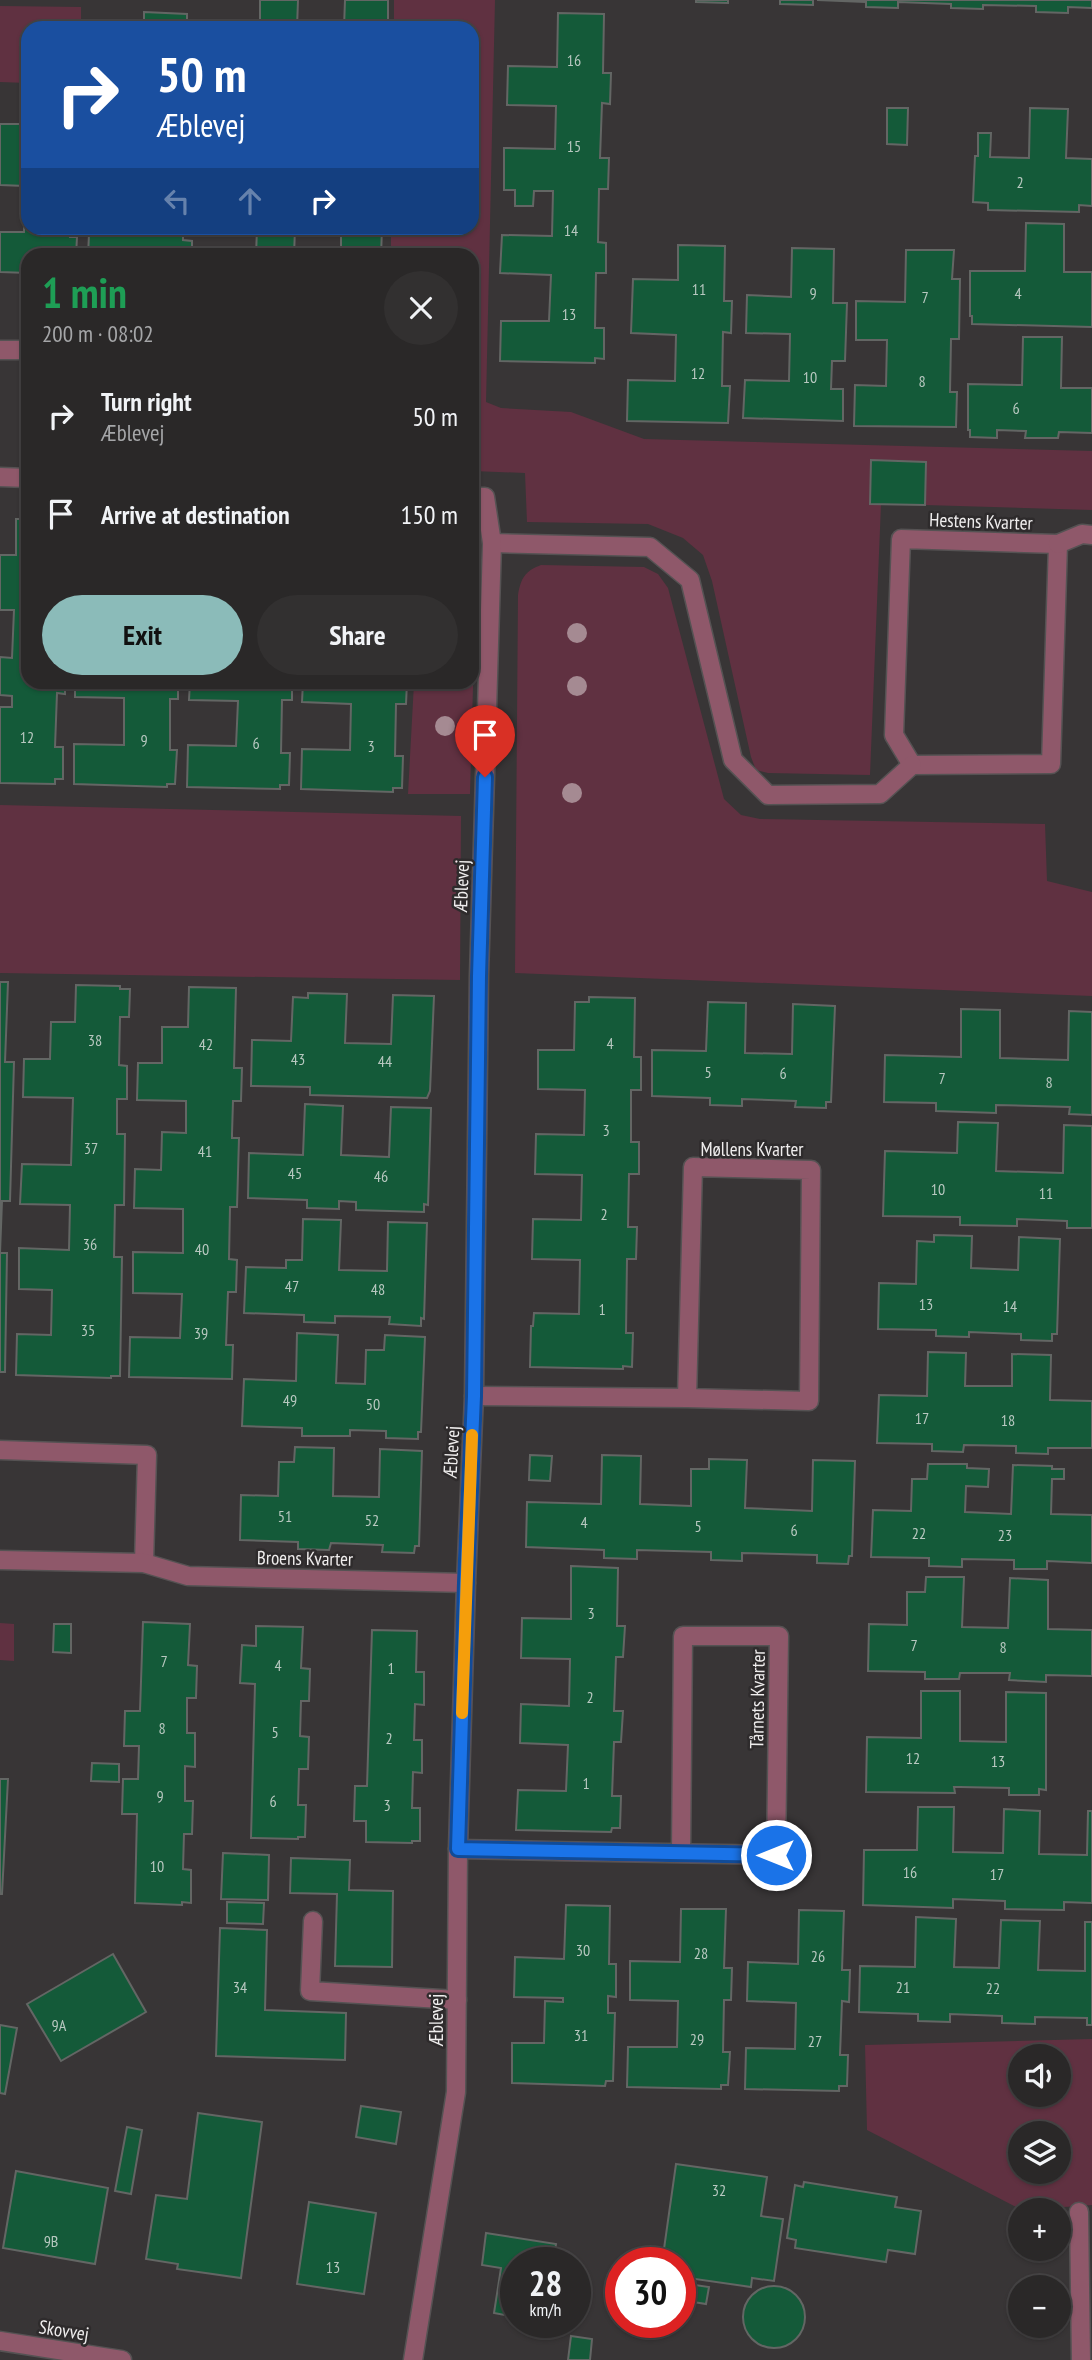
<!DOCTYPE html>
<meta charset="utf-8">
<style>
:root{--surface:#2a2828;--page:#323030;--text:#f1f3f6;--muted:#a5a6a8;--line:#464445;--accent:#8bbbb9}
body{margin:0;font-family:"PT Sans Narrow",sans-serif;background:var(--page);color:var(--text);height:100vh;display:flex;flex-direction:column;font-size:26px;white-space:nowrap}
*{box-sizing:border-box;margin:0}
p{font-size:23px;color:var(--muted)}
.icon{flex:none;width:38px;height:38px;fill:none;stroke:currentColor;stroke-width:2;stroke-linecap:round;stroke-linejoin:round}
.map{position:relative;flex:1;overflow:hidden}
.sheet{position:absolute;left:21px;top:248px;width:458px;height:441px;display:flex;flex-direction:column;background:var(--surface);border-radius:21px;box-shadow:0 2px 5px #0004,0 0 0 2px var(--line)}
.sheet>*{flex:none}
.hud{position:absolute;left:21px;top:21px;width:458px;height:214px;border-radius:21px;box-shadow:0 2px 5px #0004,0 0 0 2px var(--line);background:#1a4fa0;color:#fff;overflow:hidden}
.buttons{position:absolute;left:1008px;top:2044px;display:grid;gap:14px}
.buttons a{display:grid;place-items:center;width:63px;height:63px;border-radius:50%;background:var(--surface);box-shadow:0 2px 5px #0004,0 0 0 2px var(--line);font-size:35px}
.speed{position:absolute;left:500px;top:2247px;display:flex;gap:14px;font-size:35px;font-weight:700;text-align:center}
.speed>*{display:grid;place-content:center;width:91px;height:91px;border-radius:50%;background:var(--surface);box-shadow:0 2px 5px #0004,0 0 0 2px var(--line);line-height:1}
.speed small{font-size:18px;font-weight:400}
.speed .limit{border:10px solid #d22;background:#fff;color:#111}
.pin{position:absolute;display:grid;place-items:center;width:60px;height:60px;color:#fff;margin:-72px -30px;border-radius:50% 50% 50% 0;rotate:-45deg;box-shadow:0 0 7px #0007}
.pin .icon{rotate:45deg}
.me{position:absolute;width:77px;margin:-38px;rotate:270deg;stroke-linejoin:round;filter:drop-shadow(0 0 5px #0008)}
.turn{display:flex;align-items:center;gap:24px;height:147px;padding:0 21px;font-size:32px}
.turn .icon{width:91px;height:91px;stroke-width:2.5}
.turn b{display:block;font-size:49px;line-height:60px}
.lanes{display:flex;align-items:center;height:66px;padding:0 21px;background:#0003;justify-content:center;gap:35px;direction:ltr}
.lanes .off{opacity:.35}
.round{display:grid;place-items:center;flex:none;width:74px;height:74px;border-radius:37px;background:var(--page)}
.headline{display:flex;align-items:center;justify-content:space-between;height:119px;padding:0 21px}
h1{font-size:42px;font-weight:700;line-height:52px;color:#1e9e55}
.button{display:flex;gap:14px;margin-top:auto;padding:14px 21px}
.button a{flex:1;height:80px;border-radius:42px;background:var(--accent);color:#111;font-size:28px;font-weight:700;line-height:80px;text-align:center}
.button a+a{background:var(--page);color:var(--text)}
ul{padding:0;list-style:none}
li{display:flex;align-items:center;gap:21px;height:98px;padding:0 21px}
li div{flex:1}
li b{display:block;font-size:26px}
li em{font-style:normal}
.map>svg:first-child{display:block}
.green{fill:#603141;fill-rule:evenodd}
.building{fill:#145a39;stroke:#636664;stroke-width:2}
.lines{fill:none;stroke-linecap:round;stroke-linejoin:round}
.service-casing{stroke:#555253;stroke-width:21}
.minor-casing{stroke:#555253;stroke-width:21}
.tertiary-casing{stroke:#555253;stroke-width:21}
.service{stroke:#8f586a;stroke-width:18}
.minor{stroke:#8f586a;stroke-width:18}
.tertiary{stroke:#8f586a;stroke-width:18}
.tree{fill:#a58a92}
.route-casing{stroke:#114b97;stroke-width:18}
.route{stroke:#1a73e8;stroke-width:12}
.slow{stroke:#f59e0b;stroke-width:12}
.labels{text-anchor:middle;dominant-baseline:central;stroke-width:5;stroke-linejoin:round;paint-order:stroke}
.number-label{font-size:16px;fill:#b8c8c0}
.street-label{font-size:19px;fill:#efeded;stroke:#2e2b2c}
</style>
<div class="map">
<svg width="1092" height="2360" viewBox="0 0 1092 2360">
<rect width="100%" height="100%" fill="#383536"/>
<!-- green -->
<g class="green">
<path d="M394 0H495L486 402 501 408 571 412 644 439 1092 451V510L925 505V462L871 460 881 504 870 775 768 773 756 770 751 757 712 581 703 555 683 538 648 524 527 522 525 473 473 471 472 256H391V228H472V28H394Z"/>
<path d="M0 6 81 7V28H28V83L0 82Z"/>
<path d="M473 530 477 544 470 794H408L414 683 472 682Z"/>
<path d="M541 565 644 567 658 574 668 588 724 799 741 815 760 819 1045 824 1047 881 1092 892V996L515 973 518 595C521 578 525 571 541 565Z"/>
<path d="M0 805 461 816 460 980 0 973Z"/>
<path d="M0 1623 14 1624V1661L0 1660Z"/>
<path d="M1092 2039V2205L1022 2210 867 2130 865 2045ZM1020 2056H1059V2095H1020ZM1020 2133H1059V2172H1020Z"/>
</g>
<!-- building -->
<g class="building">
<path d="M260 0H298L297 28H260Z"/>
<path d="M345 0H388V28H344Z"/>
<path d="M696 0H728V3L696 2Z"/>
<path d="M780 0H813V5L780 4Z"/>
<path d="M817 0H1092V8L1068 7V13L1036 12V6L983 5V9L951 8V4L898 2V8L866 7V2Z"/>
<path d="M144 12 187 14V28H144Z"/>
<path d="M558 13 604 14 603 73H611L610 104 602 103 600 158H609L608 189H599L598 242 606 243V273H596L595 328H604V359L595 358V363L500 361 501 321H549L551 275 500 273 502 235 552 236 553 191H534L533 206H515V190H504V148L555 149 556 106 507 105 508 66 557 67Z"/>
<path d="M28 94V228H70V237H77L76 256H28V273L0 272V232H24L25 186 0 185V124H27Z"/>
<path d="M887 108H908L907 145 887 144Z"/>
<path d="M1030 108 1068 109 1066 158 1092 159V206L1079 205V212L988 210V203L973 202 975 156H978V133H991L990 157 1029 158Z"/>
<path d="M1026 223 1064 224V272H1092V327L972 324V316H970V271H1025Z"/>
<path d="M138 228H183V240L192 241V256H88L89 234 138 236Z"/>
<path d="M257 228H295L294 256H256Z"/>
<path d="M341 228H382L381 256H341Z"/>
<path d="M678 245 725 246 724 301H732L731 333 723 332 722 386H730L728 423 627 421 628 380 675 381 676 335 631 333 633 279 678 280Z"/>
<path d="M792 248 834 249 833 303H847L845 361H832L831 389H843V421L743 418 745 380 789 381 790 334 746 333 747 295 791 297Z"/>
<path d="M906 250H954L952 279H960L959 339H951L950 392H957L956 427 854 426 855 385 886 386 887 340H856V301L905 302Z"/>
<path d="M1023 337H1062L1061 388H1092V433L1059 432 1058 438H1025L1026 431 997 430V438L970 437V430H968V384L1022 385Z"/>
<path d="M871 460 926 462 925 505 870 504Z"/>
<path d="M16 519H28V682H65V694L57 693 55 747H63V779H55V784L0 783V707H12V696L0 695V657L12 658 14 610H0V555H16Z"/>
<path d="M75 682H178V699H170V750H177L175 784H167V787L74 784V744L124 745V698L75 697Z"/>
<path d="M190 682H292V700H282L281 753H290L289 785H280V789L187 787 188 745 236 746 238 701 189 700Z"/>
<path d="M303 682H407L406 704H396L395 756H403L402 788H393V792L301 789 302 749 350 750 351 704 302 702Z"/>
<path d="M0 982H8L5 1062H14L10 1201H2L0 1253H7L5 1372H0Z"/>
<path d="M76 985 120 986V989H130L129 1017H120L119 1065 127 1066V1099H117V1134H125L124 1205H115L114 1257H122L120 1376H111V1378L16 1375 17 1334 51 1335 52 1290 19 1289V1248L69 1250 70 1205 20 1204 22 1164 71 1165 73 1098 23 1097 24 1059H50L51 1022H75Z"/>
<path d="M189 987 236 988 234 1068H242L241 1101H233L232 1134V1138H239L237 1207H230L229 1259 237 1260 236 1292H228L226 1345H233L232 1379 129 1377 130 1337 180 1338 182 1294 133 1293V1252L183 1253V1209L134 1208 135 1169 161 1170 162 1132 186 1133V1101L137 1100 138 1063H162V1027H188Z"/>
<path d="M308 993 347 994 345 1043 391 1044 393 995 434 996 430 1091 427 1098 310 1095V1087L251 1086 252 1040 291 1041 293 997 308 998Z"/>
<path d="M589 997 635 998 634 1057H641V1090H631V1142H639V1174H629L628 1227H637L636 1259H627L626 1333H633L632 1367 623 1366V1369L530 1367 531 1326H533L534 1313 579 1314 580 1260 532 1259 533 1219 581 1220 582 1175 535 1174 536 1134 584 1135 585 1090 538 1089V1050H574L575 1002H589Z"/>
<path d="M708 1002 746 1003 745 1053 792 1054 793 1004 835 1006 831 1102H826V1108L795 1107 796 1101 742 1099V1106L710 1105V1098L652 1096V1050L706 1051Z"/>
<path d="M961 1009 1000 1010V1058L1068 1060 1069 1011 1092 1012V1115L1069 1114 1070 1107 996 1105V1113L936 1111V1103L884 1102 885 1055 961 1057Z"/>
<path d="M305 1104 343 1106 341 1155 389 1157 391 1107 431 1108 428 1205 424 1204V1212L356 1210V1202L339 1201V1209L307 1208V1200L248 1198 249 1153 303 1155Z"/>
<path d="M958 1122 998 1123 996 1171 1063 1173 1064 1125 1092 1126V1228H1067V1221L1017 1219V1226L960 1225V1217L883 1216 885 1151 957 1153Z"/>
<path d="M303 1219 341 1220 339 1270 387 1271 388 1222 427 1223 424 1319 421 1318V1326L389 1324 390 1317 335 1316V1323L304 1322V1315L244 1313 246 1267 286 1268V1260H302Z"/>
<path d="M934 1235 972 1236 971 1268 1018 1270 1019 1237 1060 1239 1057 1334H1052V1341L1021 1340V1334L969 1332V1337L936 1336V1330L878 1329 879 1283 916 1284 917 1241 934 1242Z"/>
<path d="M297 1333 338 1335 336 1383 365 1384 366 1350H384L385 1335 425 1337 421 1432H418V1439L386 1438V1431L350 1430V1436H302V1428L242 1426 244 1379 296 1381Z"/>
<path d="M928 1352 966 1353 965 1386H1012V1354L1051 1355 1050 1400 1092 1401V1448H1048V1454L1016 1453V1446L964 1445 963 1452 932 1451V1444L877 1443 879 1395 927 1396Z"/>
<path d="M295 1447 334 1448 333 1496 379 1497 380 1449 422 1451 419 1546H415L414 1553 382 1552 383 1545 331 1543 329 1550 298 1549V1542L240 1540 241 1495 278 1496 279 1462H294Z"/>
<path d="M530 1455 552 1456 550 1481 529 1480Z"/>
<path d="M602 1455 641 1456 640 1504 691 1506V1469H709V1459L747 1460 745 1508 812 1511 813 1460 855 1461 852 1556H849L848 1564 817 1563V1555L742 1553V1561L711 1560V1552L637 1550V1559L604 1558V1550L526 1547 527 1502 601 1504Z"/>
<path d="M928 1464H967V1468L989 1469 988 1487 966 1486 965 1512 1011 1514 1013 1465 1052 1466V1469H1064V1479H1052L1051 1514 1092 1515V1563L1047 1561V1569H1014V1560L962 1559V1567L929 1566V1558L871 1557 873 1510 911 1511 912 1479H927Z"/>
<path d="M571 1566 618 1568 617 1626H625L623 1657H616L614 1711H623L621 1742H614L612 1796H621L620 1828H612L611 1832 516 1830 518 1790 566 1791 568 1745 520 1743 521 1704 569 1706 570 1659 521 1658 522 1618 571 1619Z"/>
<path d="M926 1577H964L962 1627 1008 1628 1010 1578 1048 1580V1629L1092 1630V1676L1046 1675V1682L1009 1680 1010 1673H960L959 1679H925V1672L868 1671 869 1624 907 1625V1592H925Z"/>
<path d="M143 1622 190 1624 188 1665 197 1666 196 1698H187V1733H195V1767L185 1766V1801H193L192 1834H184L183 1869 191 1870V1903L182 1902V1905L135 1903 137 1814H122L123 1779H138L139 1746H124L125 1711H140Z"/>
<path d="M54 1624H71V1653L53 1652Z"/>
<path d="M256 1626 303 1627 301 1668 310 1669 309 1701H301L300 1736 309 1737 308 1769H299L298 1805H306L305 1837H298V1839L251 1838 255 1684 240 1683 242 1645 256 1646Z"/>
<path d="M372 1630 417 1631 416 1672H424V1705L415 1704 414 1740H422V1773L413 1772 412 1808H420V1841H412V1843L366 1842V1821H354L355 1786H367Z"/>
<path d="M921 1691H960V1741L1006 1742V1692L1046 1693V1790L1039 1789V1795H1009V1788L960 1787H954L955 1793 866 1792 867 1737 921 1738Z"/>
<path d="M92 1763 119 1764V1782L91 1781Z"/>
<path d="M0 1779H8L2 1894H0Z"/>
<path d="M918 1807H954L953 1852 1003 1853 1004 1809 1040 1811 1039 1854 1087 1855 1088 1811H1092V1903L1064 1902V1910L1005 1909V1901L953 1899V1908L863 1905 864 1850H917Z"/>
<path d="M223 1853 269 1855 268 1900 221 1899Z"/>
<path d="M291 1858 350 1860 349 1890 393 1891 392 1967 335 1966 337 1894 290 1893Z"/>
<path d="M227 1902 264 1903 263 1924 227 1923Z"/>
<path d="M566 1905 610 1906 609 1964H616V1997L608 1996V2013H615L613 2081H606L605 2086 512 2083V2043H544L545 2001 563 2002V1998L514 1997 515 1957 564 1959Z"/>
<path d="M681 1909H726L724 1968H732L731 2000H724L723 2052H730L728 2085H721V2089L627 2087 628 2047H677L678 2001 630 2000V1961L680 1962Z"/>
<path d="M799 1910 844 1911 842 1970H850L849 2002 842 2001 840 2055H848L847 2086H839V2091L745 2089 746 2048 795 2049 796 2003 747 2001 748 1962 798 1964Z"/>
<path d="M916 1917 956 1919 954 1967 999 1968 1001 1920 1040 1921 1038 1970 1085 1971V1922H1092V2025H1087V2018L1035 2017V2024L1002 2023V2016L950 2014V2022L918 2021V2014L859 2012 860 1966 915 1967Z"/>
<path d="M220 1928 267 1930 265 2010 346 2013 345 2060 216 2056Z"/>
<path d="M113 1954 146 2012 61 2061 27 2004Z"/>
<path d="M0 2025 17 2028 5 2094 0 2093Z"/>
<path d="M361 2106 401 2112 396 2144 356 2137Z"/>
<path d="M198 2113 262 2122 241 2278 177 2269 178 2264 146 2259 156 2195 187 2199Z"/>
<path d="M127 2127 142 2130 131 2194 115 2191Z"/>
<path d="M676 2164 767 2177 761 2216 783 2219 774 2281 752 2278 751 2287 681 2277V2263H662Z"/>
<path d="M16 2171 108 2188 95 2264 3 2248Z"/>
<path d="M804 2182 897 2197 895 2207 921 2211 915 2254 888 2250 886 2262 795 2248 796 2240 787 2238 795 2185 803 2187Z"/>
<path d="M309 2202 376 2213 364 2294 297 2284Z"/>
<path d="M486 2233 556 2244 553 2263H516V2317L494 2313 501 2268 482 2265Z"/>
<path d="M681 2283 709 2287 706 2304 681 2300Z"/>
<circle cx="774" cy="2317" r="31"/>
<path d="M571 2336 592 2339 590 2360H568Z"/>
</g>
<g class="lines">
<defs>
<g id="service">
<path d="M901 539 1058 544 1051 764 912 765 894 735Z"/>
<path d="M1058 544 1082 534 1092 535"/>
<path d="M313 1921 310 1991 457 2000"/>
<path d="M1079 2212 1081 2360"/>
</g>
<g id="minor">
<path d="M0 350H28"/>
<path d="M0 477 28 478"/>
<path d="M492 543 650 547 690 580 733 760 768 795 880 794 912 765"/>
<path d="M474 1396 687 1398 809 1401 811 1170 693 1167 687 1398"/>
<path d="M0 1450 147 1455 144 1563"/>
<path d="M0 1560 144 1563 188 1576 466 1583"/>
<path d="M458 1849C564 1851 670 1854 776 1855L779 1636H683L681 1853"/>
<path d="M413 2360 456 2092 458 1849 466 1583 474 1396 479 976 492 543 485 497H472"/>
</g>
<path id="tertiary" d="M0 2341 122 2360"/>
</defs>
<!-- service casing -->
<use href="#service" class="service-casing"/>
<!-- minor casing -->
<use href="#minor" class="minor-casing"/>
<!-- tertiary casing -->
<use href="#tertiary" class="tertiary-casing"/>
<!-- service -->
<use href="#service" class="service"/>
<!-- minor -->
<use href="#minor" class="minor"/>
<!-- tertiary -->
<use href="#tertiary" class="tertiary"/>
</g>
<!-- trees -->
<g class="tree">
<circle cx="577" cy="633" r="10"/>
<circle cx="577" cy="686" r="10"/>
<circle cx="445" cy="726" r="10"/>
<circle cx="572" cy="793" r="10"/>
</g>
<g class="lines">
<defs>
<path id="route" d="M485 777 479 976 474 1396 466 1583 458 1849 776 1855"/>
</defs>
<!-- route casing -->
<use href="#route" class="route-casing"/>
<!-- route -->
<use href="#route" class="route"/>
<!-- slow -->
<path class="slow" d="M462 1713 472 1435"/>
</g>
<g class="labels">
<!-- number labels -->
<g class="number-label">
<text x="574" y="60">16</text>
<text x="574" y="146">15</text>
<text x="1020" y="182">2</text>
<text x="571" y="230">14</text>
<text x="699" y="289">11</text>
<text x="813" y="293">9</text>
<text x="1018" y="293">4</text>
<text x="925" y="297">7</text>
<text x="569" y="314">13</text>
<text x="698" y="373">12</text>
<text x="810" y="377">10</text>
<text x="922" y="381">8</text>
<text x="1016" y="408">6</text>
<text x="27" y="737">12</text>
<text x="144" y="740">9</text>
<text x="256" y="743">6</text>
<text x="371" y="746">3</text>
<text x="95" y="1040">38</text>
<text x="610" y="1043">4</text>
<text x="206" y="1044">42</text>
<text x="298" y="1059">43</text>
<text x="385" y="1061">44</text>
<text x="708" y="1072">5</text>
<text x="783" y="1073">6</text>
<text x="942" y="1078">7</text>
<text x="1049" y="1082">8</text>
<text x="606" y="1130">3</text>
<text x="91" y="1148">37</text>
<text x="205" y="1151">41</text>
<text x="295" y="1173">45</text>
<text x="381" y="1176">46</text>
<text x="938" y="1189">10</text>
<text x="1046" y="1193">11</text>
<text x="604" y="1214">2</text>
<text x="90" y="1244">36</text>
<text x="202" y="1249">40</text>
<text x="292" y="1286">47</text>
<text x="378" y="1289">48</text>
<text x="926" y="1304">13</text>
<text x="1010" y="1306">14</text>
<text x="602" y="1309">1</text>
<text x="88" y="1330">35</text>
<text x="201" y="1333">39</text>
<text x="290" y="1400">49</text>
<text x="373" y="1404">50</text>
<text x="922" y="1418">17</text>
<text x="1008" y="1420">18</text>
<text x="285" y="1516">51</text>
<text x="372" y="1520">52</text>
<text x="584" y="1522">4</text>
<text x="698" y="1526">5</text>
<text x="794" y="1530">6</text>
<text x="919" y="1533">22</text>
<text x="1005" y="1535">23</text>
<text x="591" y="1613">3</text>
<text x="914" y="1645">7</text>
<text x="1003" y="1647">8</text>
<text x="164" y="1661">7</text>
<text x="278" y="1665">4</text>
<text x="391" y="1668">1</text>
<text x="590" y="1697">2</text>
<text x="162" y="1728">8</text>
<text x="275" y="1732">5</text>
<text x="389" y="1738">2</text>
<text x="913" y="1758">12</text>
<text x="998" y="1761">13</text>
<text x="586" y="1783">1</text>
<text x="160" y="1796">9</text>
<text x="273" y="1801">6</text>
<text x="387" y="1805">3</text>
<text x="157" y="1866">10</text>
<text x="910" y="1872">16</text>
<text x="997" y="1874">17</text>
<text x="583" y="1950">30</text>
<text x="701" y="1953">28</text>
<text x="818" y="1956">26</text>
<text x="240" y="1987">34</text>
<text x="903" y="1987">21</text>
<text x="993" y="1988">22</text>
<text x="59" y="2025">9A</text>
<text x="581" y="2035">31</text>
<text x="697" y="2039">29</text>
<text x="815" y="2041">27</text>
<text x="719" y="2190">32</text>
<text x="51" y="2241">9B</text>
<text x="333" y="2267">13</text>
</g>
<!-- street labels -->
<g class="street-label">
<text transform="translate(981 521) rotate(2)">Hestens Kvarter</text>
<text transform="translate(461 886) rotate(-88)">Æblevej</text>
<text x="752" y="1149">Møllens Kvarter</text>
<text transform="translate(451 1452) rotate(-87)">Æblevej</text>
<text transform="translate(305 1558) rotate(1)">Broens Kvarter</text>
<text transform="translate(757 1699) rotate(-89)">Tårnets Kvarter</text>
<text transform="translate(436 2020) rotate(-90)">Æblevej</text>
<text transform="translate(64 2330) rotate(9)">Skovvej</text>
</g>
</g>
</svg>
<div class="buttons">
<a><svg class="icon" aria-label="sound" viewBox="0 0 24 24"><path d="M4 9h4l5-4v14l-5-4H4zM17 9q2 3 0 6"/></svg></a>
<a><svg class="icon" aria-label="layers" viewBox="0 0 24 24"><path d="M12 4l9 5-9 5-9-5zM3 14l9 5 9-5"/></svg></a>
<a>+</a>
<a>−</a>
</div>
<div class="speed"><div>28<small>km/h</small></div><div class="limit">30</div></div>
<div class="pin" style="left:485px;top:777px;background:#d93025"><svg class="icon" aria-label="arrive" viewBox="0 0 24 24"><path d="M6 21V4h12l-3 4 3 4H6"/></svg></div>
<svg class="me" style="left:776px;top:1855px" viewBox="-20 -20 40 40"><circle r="17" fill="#1a73e8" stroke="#fff" stroke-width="3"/><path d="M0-11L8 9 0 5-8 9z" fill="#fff"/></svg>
<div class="hud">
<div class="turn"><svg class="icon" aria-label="right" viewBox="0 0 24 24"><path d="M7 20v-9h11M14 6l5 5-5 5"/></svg><div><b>50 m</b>Æblevej</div></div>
<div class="lanes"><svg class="icon off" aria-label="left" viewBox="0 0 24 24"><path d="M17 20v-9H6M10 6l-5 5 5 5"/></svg><svg class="icon off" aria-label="ahead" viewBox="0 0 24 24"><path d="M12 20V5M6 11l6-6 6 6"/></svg><svg class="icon" aria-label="right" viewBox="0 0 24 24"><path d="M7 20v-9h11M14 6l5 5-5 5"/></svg></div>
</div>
<section class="sheet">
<div class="headline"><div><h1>1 min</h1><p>200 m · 08:02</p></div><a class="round"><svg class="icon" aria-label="close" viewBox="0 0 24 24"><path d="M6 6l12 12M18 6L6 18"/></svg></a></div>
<ul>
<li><svg class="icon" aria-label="right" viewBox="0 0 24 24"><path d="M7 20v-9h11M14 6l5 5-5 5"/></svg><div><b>Turn right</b><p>Æblevej</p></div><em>50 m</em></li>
<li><svg class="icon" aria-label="arrive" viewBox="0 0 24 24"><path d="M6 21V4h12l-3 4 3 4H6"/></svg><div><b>Arrive at destination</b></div><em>150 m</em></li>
</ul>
<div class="button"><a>Exit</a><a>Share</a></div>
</section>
</div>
